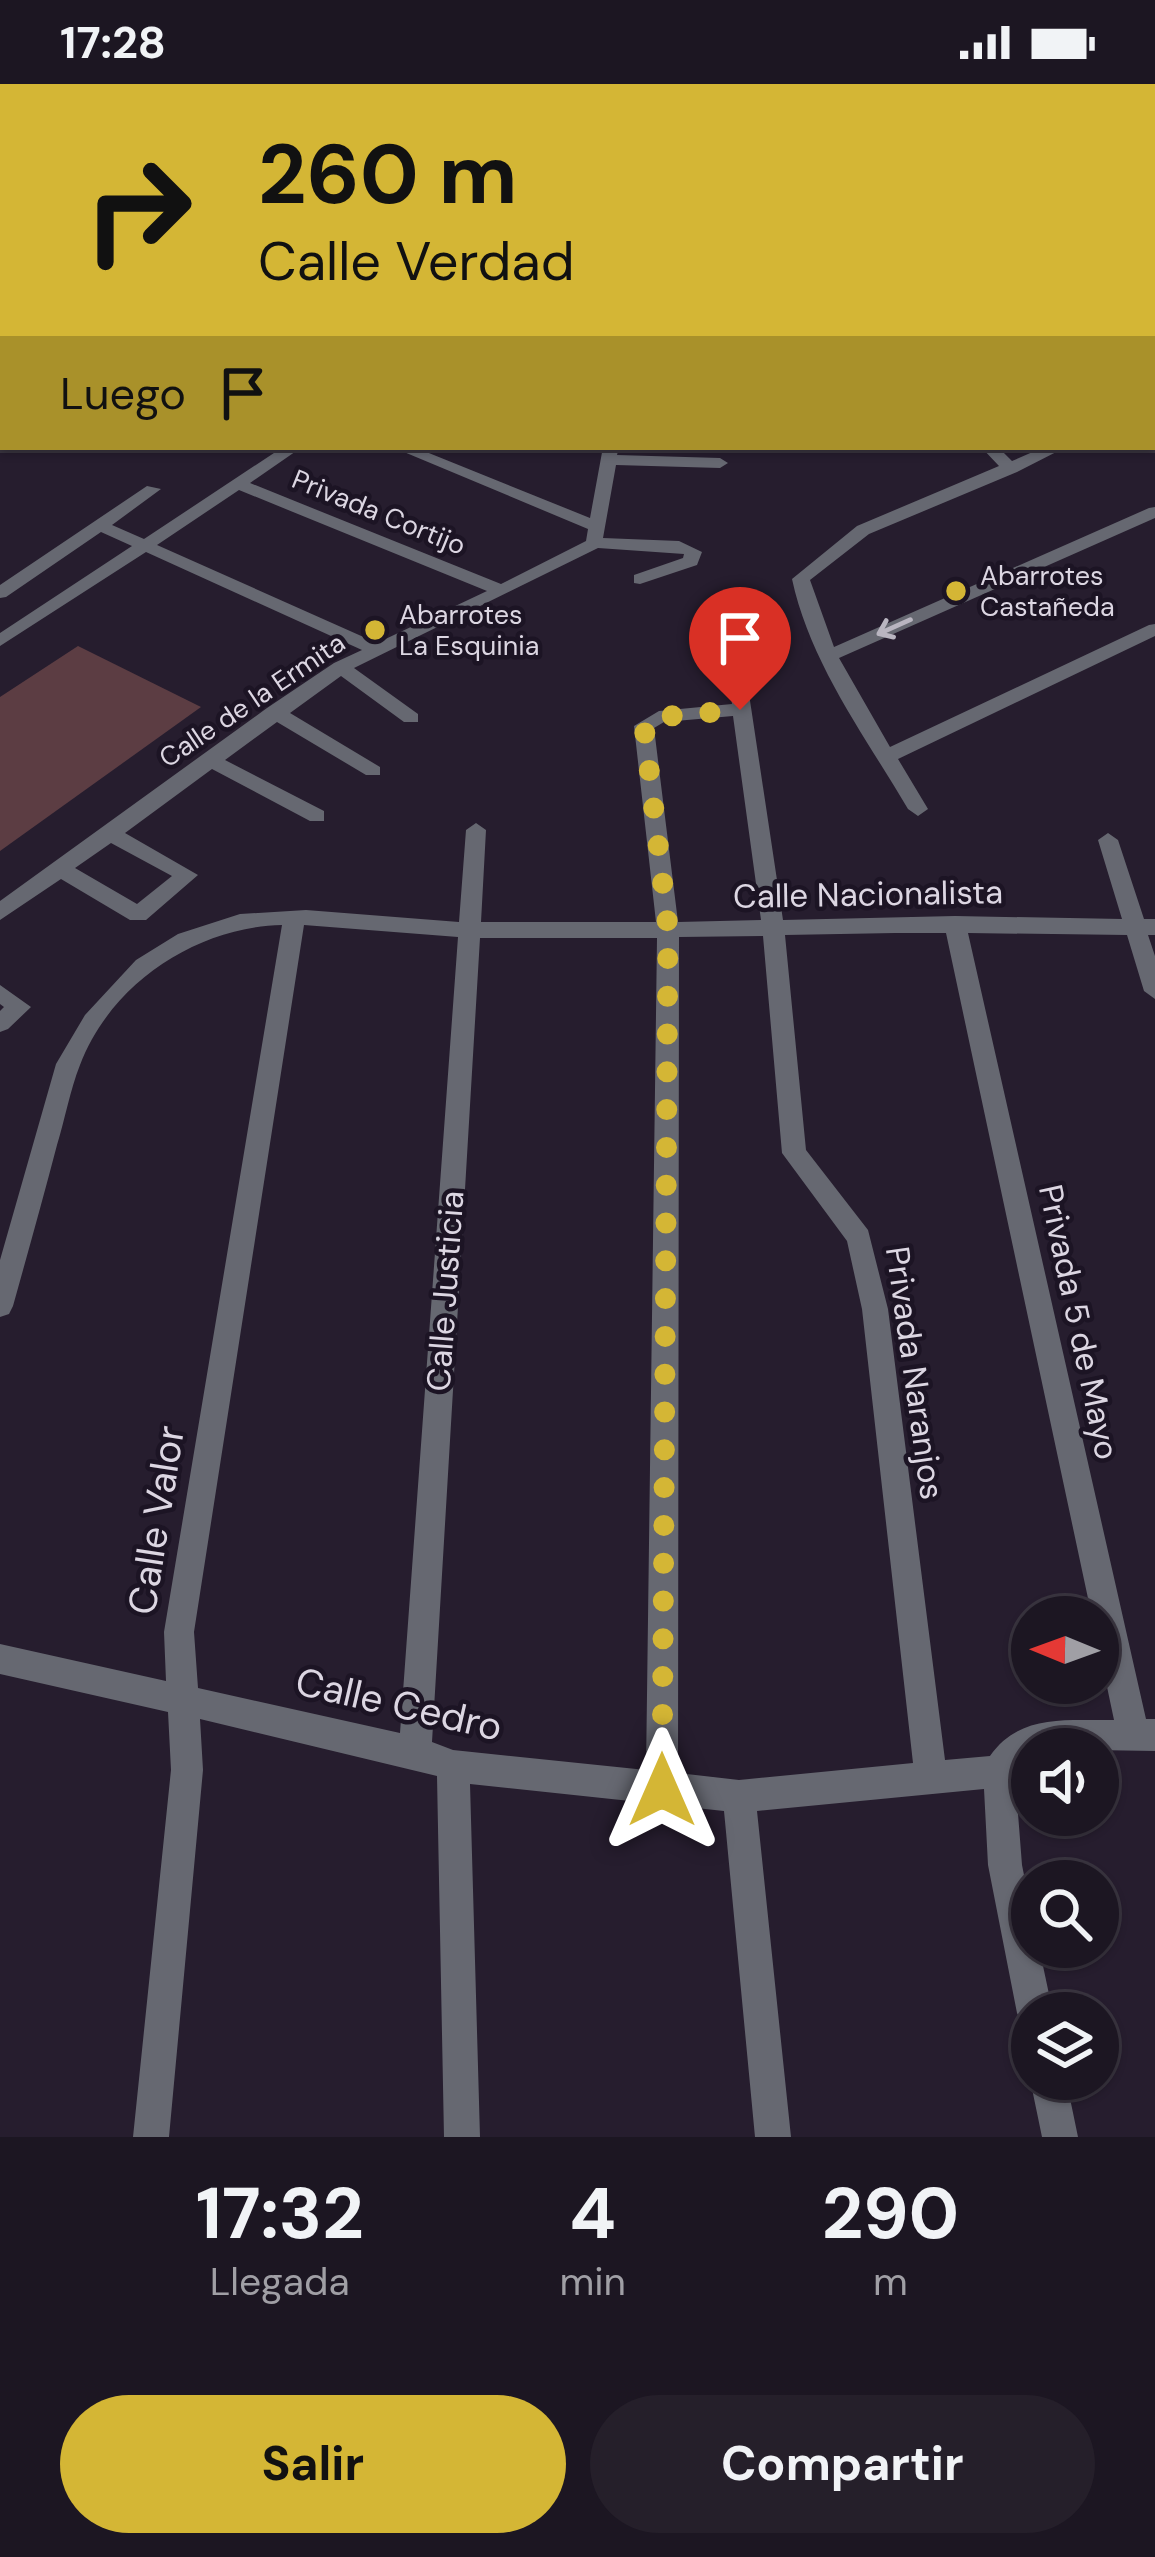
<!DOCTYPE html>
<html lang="es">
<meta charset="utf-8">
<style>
:root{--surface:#1c1622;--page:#251f2a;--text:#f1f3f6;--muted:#a09fa5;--line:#3a3540;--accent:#d4b635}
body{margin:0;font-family:"DM Sans",sans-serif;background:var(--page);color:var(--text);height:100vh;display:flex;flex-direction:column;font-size:45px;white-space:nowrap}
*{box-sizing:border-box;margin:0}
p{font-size:39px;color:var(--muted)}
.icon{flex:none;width:66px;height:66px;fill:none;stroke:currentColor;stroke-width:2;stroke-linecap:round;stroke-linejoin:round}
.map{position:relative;height:2053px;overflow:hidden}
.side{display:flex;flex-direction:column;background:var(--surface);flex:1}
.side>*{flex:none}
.guide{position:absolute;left:0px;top:0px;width:1155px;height:366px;box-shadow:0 3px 9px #0004,0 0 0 3px var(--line);background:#d4b635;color:#111;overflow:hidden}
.needle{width:78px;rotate:271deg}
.fabs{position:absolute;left:1011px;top:1512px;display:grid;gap:24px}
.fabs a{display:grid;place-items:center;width:108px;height:108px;border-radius:50%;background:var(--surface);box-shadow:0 3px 9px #0004,0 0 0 3px var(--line);font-size:60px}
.pin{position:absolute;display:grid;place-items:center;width:102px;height:102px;color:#fff;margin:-123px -51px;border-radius:50% 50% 50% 0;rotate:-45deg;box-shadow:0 0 12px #0007}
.pin .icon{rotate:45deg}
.me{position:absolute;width:132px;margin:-66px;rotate:0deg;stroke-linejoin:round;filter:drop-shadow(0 0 9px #0008)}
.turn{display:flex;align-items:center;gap:42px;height:252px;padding:0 60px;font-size:54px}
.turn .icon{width:156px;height:156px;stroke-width:2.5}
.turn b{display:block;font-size:84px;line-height:102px}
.then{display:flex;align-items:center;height:114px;padding:0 60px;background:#0003;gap:24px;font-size:45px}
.eta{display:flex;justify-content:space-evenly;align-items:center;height:204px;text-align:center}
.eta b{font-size:72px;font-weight:700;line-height:84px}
.cta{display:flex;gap:24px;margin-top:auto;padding:24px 60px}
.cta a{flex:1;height:138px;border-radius:72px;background:var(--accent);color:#111;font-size:48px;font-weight:700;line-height:138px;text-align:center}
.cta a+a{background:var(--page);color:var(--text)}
.status{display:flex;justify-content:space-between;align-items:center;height:84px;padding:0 60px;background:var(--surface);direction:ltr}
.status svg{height:33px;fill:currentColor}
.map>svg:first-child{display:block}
.green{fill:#5c3d43}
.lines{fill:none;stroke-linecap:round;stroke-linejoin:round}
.lane{stroke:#666871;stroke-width:8}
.street{fill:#666871;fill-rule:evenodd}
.secondary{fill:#8d909f;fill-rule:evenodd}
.primary{stroke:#acafc3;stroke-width:30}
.oneway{stroke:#b9b5c0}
.route{stroke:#d4b635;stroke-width:21;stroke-dasharray:0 37.8}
.poi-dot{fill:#d4b635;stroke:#1c1424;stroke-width:4.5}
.labels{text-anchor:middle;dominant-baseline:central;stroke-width:9;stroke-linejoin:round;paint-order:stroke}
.far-street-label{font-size:27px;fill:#dcd6e2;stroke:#1c1424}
.far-poi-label{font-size:27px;fill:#dcd6e2;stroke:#1c1424;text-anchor:start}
.street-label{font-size:33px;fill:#dcd6e2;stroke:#1c1424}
.near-street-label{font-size:39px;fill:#dcd6e2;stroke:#1c1424}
</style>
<div class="status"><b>17:28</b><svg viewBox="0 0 49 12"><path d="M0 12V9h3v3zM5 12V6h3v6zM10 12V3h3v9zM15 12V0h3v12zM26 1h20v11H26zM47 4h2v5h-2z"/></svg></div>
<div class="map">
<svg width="1155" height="2053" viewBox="0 0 1155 2053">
<rect width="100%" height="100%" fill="#261d2e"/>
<!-- green -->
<path class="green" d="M78 562 201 623 0 767V613Z"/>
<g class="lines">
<!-- lane -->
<g class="lane">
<path d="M955 0 959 3"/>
<path d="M1027 0 1031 3"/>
<path d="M822 3 833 0"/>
</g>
<!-- street -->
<g class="street">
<rect x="0" y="26" width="3" height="8"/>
<path d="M1155 101V109L1152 110V102Z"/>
<path d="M1155 165V173L1152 174V166Z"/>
<rect x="1152" y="234" width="3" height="8"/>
<rect x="1152" y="259" width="3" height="10"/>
<path d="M1155 318V329L1152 330V319Z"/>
<path d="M283 363H302L250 399 501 500 586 457 588 445 392 363H414L590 434 603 363H619L617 371 720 374 728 379 720 384 616 381 603 454 679 457 702 468 697 481 640 500 634 499V491L683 474 684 470 598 464 354 584 418 630V638H404L341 592 290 629 380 683V691H366L277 638 225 676 324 727V737H310L212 685 125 749 198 791 146 836H130L61 795 0 836V817L267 624 334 579 362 566 146 468 0 562V549L132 462 101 448 6 513 0 514V501L147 402 161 405 112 441 144 455ZM239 406 487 507 377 559 157 461ZM111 759 172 792 137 820 75 784Z"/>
<path d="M981 363H998L1012 377 1044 363H1066L1017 388 869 450 810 496 834 563 1149 424 1155 423V434L839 574 890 663 1149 541 1155 540V552L898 675 928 725 918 732 908 725C865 652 810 579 792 495L857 442 999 382Z"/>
<path d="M734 564 743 570 783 836 955 832 1122 835 1098 756 1108 749 1118 756 1144 835H1155V851H1148L1155 872V915L1144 907 1127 851 968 849 1146 1635H1155V1667L1032 1665V1673L1015 1691 1022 1781 1032 1831V1863H1039L1053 1929H1032V1945L1023 1941 1017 1929 988 1781 984 1705 757 1727 791 2053H755L724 1727 470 1700 480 2053H444L437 1692 200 1635 203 1686 169 2053H133L171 1686 168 1628 0 1590V1560L166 1597 164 1548 282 841C197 843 111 899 80 981 70 1006 65 1035 57 1061 43 1115 28 1168 13 1222L9 1230 0 1233V1176L56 980 85 931 136 876 178 850 240 830 306 826 459 838 466 746 476 739 486 746 481 838H656L634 642 659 627 732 620 725 570ZM733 632 761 836 678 838 654 644 664 638ZM304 841 458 853 400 1649 198 1604 194 1548ZM895 849H946L1092 1533H1098V1560L1114 1636C1067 1637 1020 1629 990 1672L945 1676 888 1225 868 1146 806 1066 785 851ZM763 852 782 1069 847 1157 862 1225 913 1679 739 1696 678 1689 679 853ZM480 854H657L646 1686 453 1666 432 1658Z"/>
<path d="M0 901 31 923 8 945 0 948V927L4 923 0 920Z"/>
<path d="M1032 1990V1995H1066L1078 2053H1042L1030 1995Z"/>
</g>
<!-- secondary -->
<g class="secondary">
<path d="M590 0 586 3H570L574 0Z"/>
<path d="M916 0H929L932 3H919Z"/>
<path d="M1155 43V51L1152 52V44Z"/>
</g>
<!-- primary -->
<g class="primary">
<path d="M519 3 525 0"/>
<path d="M555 3 561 0"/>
<path d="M0 268 3 267"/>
</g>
</g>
<!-- one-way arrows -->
<defs><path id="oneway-shaft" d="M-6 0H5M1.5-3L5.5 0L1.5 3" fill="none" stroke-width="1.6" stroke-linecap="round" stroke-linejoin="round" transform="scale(3)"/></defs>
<use class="oneway" href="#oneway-shaft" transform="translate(894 543) rotate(156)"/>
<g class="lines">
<!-- route -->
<path class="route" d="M662 1706 668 844 644 642 659 633 740 626"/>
</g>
<!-- markers -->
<g class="poi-dot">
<circle cx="956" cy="507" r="12"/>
<circle cx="375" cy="546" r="12"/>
</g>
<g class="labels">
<!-- far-street labels -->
<g class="far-street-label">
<text transform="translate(379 428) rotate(22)">Privada Cortijo</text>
<text transform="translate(252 616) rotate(-34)">Calle de la Ermita</text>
</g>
<!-- far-poi labels -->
<g class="far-poi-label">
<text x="980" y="491">Abarrotes<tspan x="980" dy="31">Castañeda</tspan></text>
<text x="399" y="530">Abarrotes<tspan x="399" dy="31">La Esquinia</tspan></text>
</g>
<!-- street labels -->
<g class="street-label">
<text transform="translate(868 810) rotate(-1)">Calle Nacionalista</text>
<text transform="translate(445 1207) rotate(-86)">Calle Justicia</text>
<text transform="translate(1079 1238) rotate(78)">Privada 5 de Mayo</text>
<text transform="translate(915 1289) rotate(82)">Privada Naranjos</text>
</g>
<!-- near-street labels -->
<g class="near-street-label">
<text transform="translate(156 1436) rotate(-81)">Calle Valor</text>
<text transform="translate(399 1620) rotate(13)">Calle Cedro</text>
</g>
</g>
</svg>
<div class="fabs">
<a><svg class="needle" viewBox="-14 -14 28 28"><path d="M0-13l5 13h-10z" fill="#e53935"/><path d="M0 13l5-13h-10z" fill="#a09fa5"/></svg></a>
<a><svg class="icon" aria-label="sound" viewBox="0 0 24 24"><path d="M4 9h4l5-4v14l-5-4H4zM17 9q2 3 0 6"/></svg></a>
<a><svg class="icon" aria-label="search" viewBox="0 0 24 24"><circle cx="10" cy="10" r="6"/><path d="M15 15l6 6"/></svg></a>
<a><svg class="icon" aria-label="layers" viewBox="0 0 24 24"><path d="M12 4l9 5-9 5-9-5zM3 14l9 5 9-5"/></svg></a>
</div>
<div class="pin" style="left:740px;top:626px;background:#d93025"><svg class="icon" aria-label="arrive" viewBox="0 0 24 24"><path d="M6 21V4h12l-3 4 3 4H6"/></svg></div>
<svg class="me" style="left:662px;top:1706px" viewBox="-20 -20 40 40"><path d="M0-17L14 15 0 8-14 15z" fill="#d4b635" stroke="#fff" stroke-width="4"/></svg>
<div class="guide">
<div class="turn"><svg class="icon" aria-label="right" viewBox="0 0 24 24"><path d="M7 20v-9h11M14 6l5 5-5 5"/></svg><div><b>260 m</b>Calle Verdad</div></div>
<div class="then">Luego<svg class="icon" aria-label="arrive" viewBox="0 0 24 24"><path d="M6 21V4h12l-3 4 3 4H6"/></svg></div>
</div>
</div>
<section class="side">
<div class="eta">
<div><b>17:32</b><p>Llegada</p></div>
<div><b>4</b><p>min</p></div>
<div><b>290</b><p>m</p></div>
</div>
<div class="cta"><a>Salir</a><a>Compartir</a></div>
</section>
